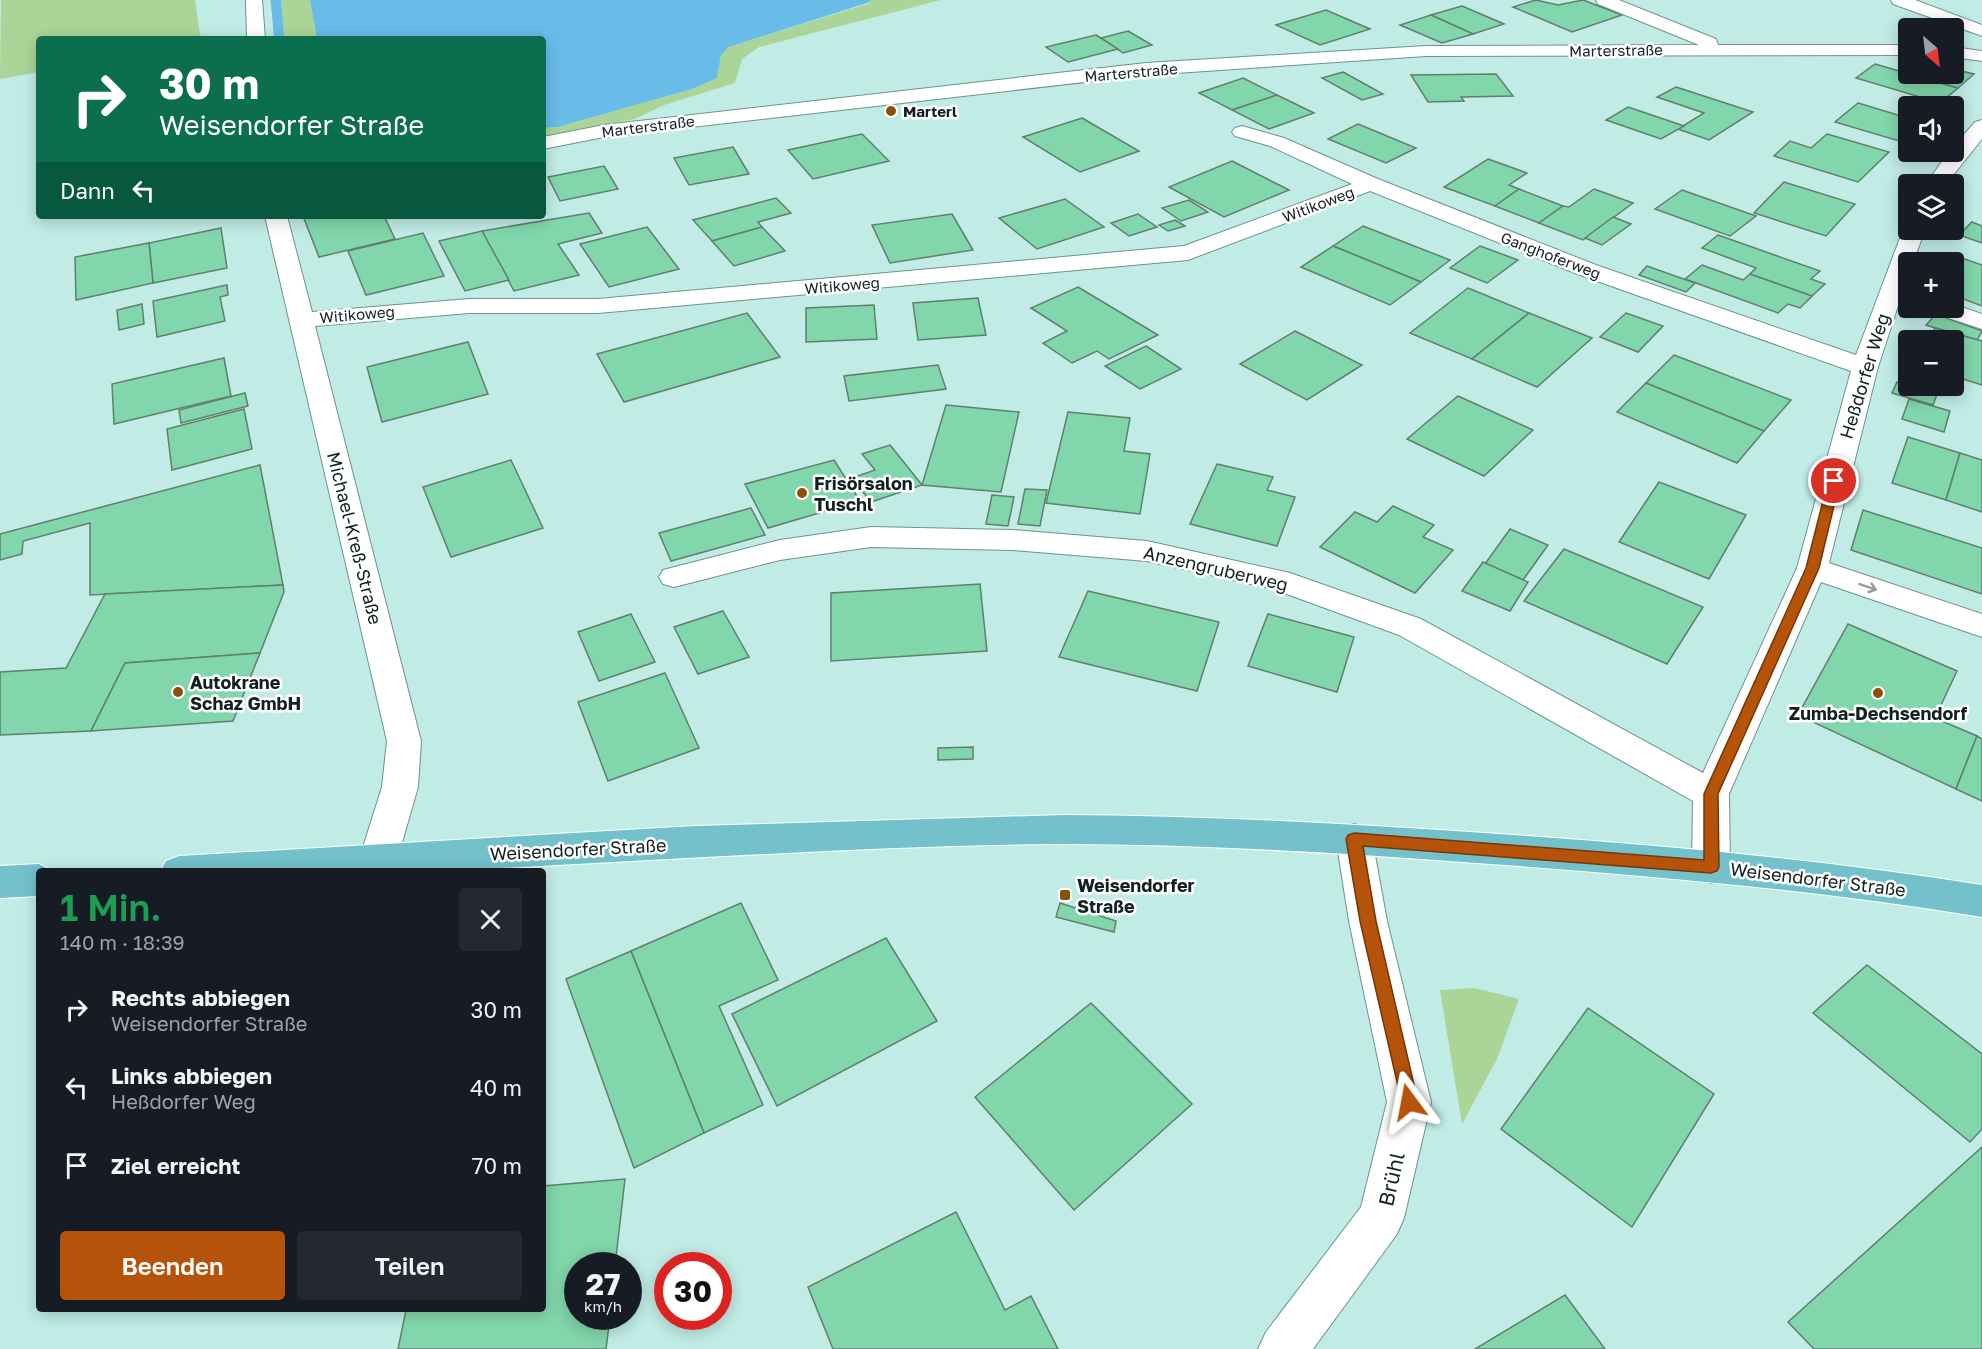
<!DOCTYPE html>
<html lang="de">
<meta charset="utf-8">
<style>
:root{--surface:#171b24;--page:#242831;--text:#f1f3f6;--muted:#9ea1a6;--accent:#b45309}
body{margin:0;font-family:"Golos Text",sans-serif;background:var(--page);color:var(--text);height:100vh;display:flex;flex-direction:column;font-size:22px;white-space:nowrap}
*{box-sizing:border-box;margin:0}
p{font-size:20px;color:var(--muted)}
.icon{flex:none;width:33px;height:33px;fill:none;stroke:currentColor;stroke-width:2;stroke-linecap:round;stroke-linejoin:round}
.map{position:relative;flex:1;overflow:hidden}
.details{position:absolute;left:36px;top:868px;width:510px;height:444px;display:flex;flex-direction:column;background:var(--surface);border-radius:6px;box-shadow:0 3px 15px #0003}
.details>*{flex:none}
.hud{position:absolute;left:36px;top:36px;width:510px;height:183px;border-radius:6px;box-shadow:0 3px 15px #0003;background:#0b6e4f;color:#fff;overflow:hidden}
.needle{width:39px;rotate:152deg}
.controls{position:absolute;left:1898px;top:18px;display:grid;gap:12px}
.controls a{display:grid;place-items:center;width:66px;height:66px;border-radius:6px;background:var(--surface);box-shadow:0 3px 15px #0003;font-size:30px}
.speed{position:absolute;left:564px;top:1252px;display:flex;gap:12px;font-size:30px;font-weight:700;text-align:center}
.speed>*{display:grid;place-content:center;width:78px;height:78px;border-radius:50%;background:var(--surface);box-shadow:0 3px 15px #0003;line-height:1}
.speed small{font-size:15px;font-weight:400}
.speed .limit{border:9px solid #d22;background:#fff;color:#111}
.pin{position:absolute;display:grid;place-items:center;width:51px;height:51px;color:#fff;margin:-26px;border:3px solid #fff;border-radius:50%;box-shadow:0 2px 6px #0007}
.me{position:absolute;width:66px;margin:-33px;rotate:347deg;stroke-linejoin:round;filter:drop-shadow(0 0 4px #0008)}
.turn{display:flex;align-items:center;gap:21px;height:126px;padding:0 24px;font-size:27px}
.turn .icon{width:78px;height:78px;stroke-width:2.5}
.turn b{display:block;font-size:42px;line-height:51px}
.then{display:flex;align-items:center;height:57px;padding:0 24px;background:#0003;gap:12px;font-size:22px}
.round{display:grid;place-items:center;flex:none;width:63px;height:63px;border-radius:6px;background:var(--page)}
.headline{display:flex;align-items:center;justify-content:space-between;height:102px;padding:0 24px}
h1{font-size:36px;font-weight:600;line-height:45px;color:#1e9e55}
.button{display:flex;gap:12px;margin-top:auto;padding:12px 24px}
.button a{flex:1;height:69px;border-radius:6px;background:var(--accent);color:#fff;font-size:24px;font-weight:600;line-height:69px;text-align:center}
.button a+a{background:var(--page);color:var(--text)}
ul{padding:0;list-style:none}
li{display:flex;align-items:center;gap:18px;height:78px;padding:0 24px}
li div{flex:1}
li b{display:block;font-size:22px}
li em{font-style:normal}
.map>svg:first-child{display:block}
.green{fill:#abd598}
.water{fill:#69bbe8}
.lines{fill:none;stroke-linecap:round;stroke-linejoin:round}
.stream{fill:#69bbe8;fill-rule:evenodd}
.building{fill:#82d6ab;stroke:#607f6e;stroke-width:1.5}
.minor-casing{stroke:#6c938e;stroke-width:2}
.major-casing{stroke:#fff;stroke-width:2}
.minor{fill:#fff;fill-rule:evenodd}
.major{fill:#73c1cb;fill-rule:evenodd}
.oneway{stroke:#949b9a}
.route{fill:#b45309;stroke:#753606;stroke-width:1.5}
.poi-dot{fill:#8b510a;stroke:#fff;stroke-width:2}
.labels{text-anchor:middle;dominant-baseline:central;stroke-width:5;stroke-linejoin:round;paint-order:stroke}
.far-street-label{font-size:15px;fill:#11211f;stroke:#fff}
.far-poi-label{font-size:15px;font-weight:bold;fill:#11211f;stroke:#fff;text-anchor:start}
.street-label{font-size:18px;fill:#11211f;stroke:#fff}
.poi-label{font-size:18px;font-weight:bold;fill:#11211f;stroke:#fff;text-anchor:start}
.near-street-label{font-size:21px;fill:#11211f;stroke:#fff}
</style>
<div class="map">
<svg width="1982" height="1349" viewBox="0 0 1982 1349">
<rect width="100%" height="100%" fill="#c1ebe5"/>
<!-- green -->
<g class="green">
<path d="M1 0H195L200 35 211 39H39V72L0 79Z"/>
<path d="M270 0H310L317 39H275Z"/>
<path d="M870 0H941L759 47 742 59 735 83 664 105 635 119 543 136V128L558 127 692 89 717 78 721 55 729 47 870 3Z"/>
<path d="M1474 988 1519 999 1497 1059 1462 1124 1440 990Z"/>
</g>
<!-- water -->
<path class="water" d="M310 0H870V2L729 47 721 55 717 78 692 89 558 127 543 128V39H317Z"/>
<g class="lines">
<!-- stream -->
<path class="stream" d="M271 0H281L284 39H274Z"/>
</g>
<!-- building -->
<g class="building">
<path d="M1536 0 1558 5 1583 0 1622 15 1572 32 1513 7Z"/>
<path d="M1462 6 1504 24 1473 34 1431 15Z"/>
<path d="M1326 10 1370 29 1320 45 1276 25Z"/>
<path d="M1431 15 1473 34 1442 43 1400 25Z"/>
<path d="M1128 31 1152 45 1123 53 1101 38Z"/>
<path d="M1096 35 1118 49 1068 62 1046 47Z"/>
<path d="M1875 64 1913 75 1958 88 1940 103 1856 78Z"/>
<path d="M1953 69 1974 74 1958 88 1913 75 1953 74Z"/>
<path d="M1343 72 1383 94 1362 100 1322 78Z"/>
<path d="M1496 74 1513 96 1461 97 1464 101 1428 102 1411 75Z"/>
<path d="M1243 78 1277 95 1232 110 1199 93Z"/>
<path d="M1676 87 1753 112 1709 140 1678 129 1704 113 1657 97Z"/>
<path d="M1277 95 1314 113 1269 129 1232 110Z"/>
<path d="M1858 103 1908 118V132L1899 141 1835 122Z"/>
<path d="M1628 107 1684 126 1661 139 1606 120Z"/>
<path d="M1082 118 1139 151 1080 172 1023 137Z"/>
<path d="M1358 124 1416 148 1386 163 1328 139Z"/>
<path d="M862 134 889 161 813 179 788 150Z"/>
<path d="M1827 134 1889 152 1858 182 1774 156 1790 141 1811 148Z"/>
<path d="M733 147 749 174 689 185 674 158Z"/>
<path d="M1488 159 1527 173 1509 185 1519 189 1495 206 1444 187Z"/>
<path d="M1232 161 1289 190 1224 217 1169 187Z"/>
<path d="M604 166 618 189 560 201 548 177Z"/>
<path d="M1784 182 1855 204 1826 236 1754 213Z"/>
<path d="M1519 189 1563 206 1539 223 1495 206Z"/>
<path d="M1594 189 1633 203 1583 240 1539 223 1563 206 1569 207Z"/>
<path d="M1682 190 1756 216 1730 236 1655 209Z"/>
<path d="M776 198 791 213 758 222 762 227 712 241 693 220Z"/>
<path d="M1065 199 1104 227 1037 249 999 218Z"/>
<path d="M1189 200 1208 212 1181 221 1162 208Z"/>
<path d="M589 213 602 233 558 244 579 275 514 291 482 231Z"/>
<path d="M952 214 973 250 890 263 872 225Z"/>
<path d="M1138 214 1157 227 1129 236 1111 223Z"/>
<path d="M303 216H384L395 239 319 257Z"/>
<path d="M1613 217 1631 224 1602 245 1585 238Z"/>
<path d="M1175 220 1185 226 1168 231 1159 225Z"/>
<path d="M1972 222 1982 226V243L1959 235Z"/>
<path d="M1363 226 1450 260 1421 282 1333 246Z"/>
<path d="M647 227 679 269 609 287 580 244Z"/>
<path d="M762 227 785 251 734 266 712 241Z"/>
<path d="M221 228 227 268 153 283 149 243Z"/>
<path d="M482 231 509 280 465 291 439 241Z"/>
<path d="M423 233 444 276 366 295 348 251Z"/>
<path d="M1718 235 1820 271 1811 279 1825 284 1812 296 1750 274 1756 268 1702 248Z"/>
<path d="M149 243 153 283 76 300 75 257Z"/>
<path d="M1333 246 1421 282 1390 305 1301 267Z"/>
<path d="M1480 246 1518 260 1487 283 1450 268Z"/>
<path d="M1956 256 1982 265V306L1953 295V262H1949Z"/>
<path d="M1702 265 1743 280 1750 274 1812 296 1800 308 1788 304 1778 313 1685 279Z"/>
<path d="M1647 266 1695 283 1686 292 1639 275Z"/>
<path d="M227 285 228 295 220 297 225 321 157 337 153 301Z"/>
<path d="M1078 287 1158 335 1109 359 1097 351 1072 363 1043 343 1067 331 1031 308Z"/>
<path d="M1468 288 1529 313 1472 359 1410 333Z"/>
<path d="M978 298 986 335 918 340 913 303Z"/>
<path d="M142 304 144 324 119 330 117 310Z"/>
<path d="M874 305 877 339 806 342V308Z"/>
<path d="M747 313 780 357 624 402 597 354Z"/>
<path d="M1529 313 1592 338 1537 387 1472 359Z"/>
<path d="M1626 313 1663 326 1638 352 1600 337Z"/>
<path d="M1936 314 1982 331 1977 340 1926 325Z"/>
<path d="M1935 328 1982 341V385L1953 376V340H1929Z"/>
<path d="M1295 331 1362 365 1307 400 1240 364Z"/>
<path d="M468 342 488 394 382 422 367 367Z"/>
<path d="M1146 346 1181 369 1140 389 1105 366Z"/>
<path d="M1674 355 1791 400 1764 431 1646 383Z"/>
<path d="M224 358 231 396 114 424 112 384Z"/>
<path d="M938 365 946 389 849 401 844 376Z"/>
<path d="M1897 382 1937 394 1933 405 1892 393Z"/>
<path d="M1646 383 1764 431 1737 463 1617 412Z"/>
<path d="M245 393 248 406 181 423 179 410Z"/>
<path d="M1458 396 1533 430 1484 476 1407 439Z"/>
<path d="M1909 399 1950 411 1944 432 1902 419Z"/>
<path d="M946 405 1019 412 1001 492 922 485Z"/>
<path d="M244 409 252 449 172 470 167 429Z"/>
<path d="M1068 412 1130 418 1124 451 1150 454 1140 514 1046 503Z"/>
<path d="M1908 437 1960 453 1946 500 1892 483Z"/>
<path d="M890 445 922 485 871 502 852 478 875 470 862 454Z"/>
<path d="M1960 453 1982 460V512L1946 500Z"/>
<path d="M511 460 543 528 451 557 423 487Z"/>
<path d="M834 460 860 501 768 528 745 484Z"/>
<path d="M1217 464 1273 477 1267 490 1295 497 1277 546 1190 524Z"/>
<path d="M260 465 283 585 90 595V523L23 541 22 554 0 560V534Z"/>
<path d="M1659 482 1746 515 1709 579 1619 542Z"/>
<path d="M1025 489 1047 490 1040 526 1018 524Z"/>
<path d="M992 495 1014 497 1008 526 986 524Z"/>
<path d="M1393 506 1434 525 1423 537 1453 550 1415 593 1320 547 1355 512 1377 522Z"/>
<path d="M751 508 765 535 671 561 659 533Z"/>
<path d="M1863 510 1982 548V594L1851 550Z"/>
<path d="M1510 529 1548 545 1523 580 1485 564Z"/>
<path d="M1564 549 1703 607 1667 664 1524 601Z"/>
<path d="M1483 562 1528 582 1510 611 1462 591Z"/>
<path d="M980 584 987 651 831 661V593Z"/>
<path d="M283 585 284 592 260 653 125 663 91 731 0 735V672L66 668 105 594Z"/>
<path d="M1088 591 1219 622 1197 691 1059 657Z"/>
<path d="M723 611 749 657 698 674 674 627Z"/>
<path d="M631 614 655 662 599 681 578 632Z"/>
<path d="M1268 614 1354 637 1337 692 1248 666Z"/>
<path d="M1848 624 1957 671 1935 718 1977 736 1956 789 1798 715Z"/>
<path d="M260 653 233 721 91 731 125 663Z"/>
<path d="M665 673 699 748 608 781 578 702Z"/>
<path d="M1977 736 1982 739V801L1956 789Z"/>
<path d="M973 747V759L938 760V748Z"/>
<path d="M741 903 778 980 719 1006 763 1105 704 1133 631 951Z"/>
<path d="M1060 903 1116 921 1114 932 1056 917Z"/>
<path d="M886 938 937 1021 777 1106 732 1014Z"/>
<path d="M631 951 704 1133 634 1168 566 979Z"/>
<path d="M1867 965 1982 1054V1129L1970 1142 1813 1013Z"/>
<path d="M1091 1003 1192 1104 1074 1210 975 1097Z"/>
<path d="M1588 1008 1714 1094 1632 1227 1501 1129Z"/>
<path d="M1982 1147V1349H1814L1788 1322Z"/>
<path d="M625 1179 615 1266H578V1317H610L606 1349H398L406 1310H543V1186Z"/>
<path d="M956 1212 1005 1310 1031 1296 1058 1349H833L808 1287Z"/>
<path d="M1565 1295 1605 1349H1475Z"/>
</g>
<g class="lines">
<defs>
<g id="minor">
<path d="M246 0H262L265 39H247Z"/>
<path d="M1596 0H1619L1716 39 1718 45H1908V55L1426 56 1146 75 604 137 543 149V137L604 125 1146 63 1426 46 1699 45 1598 4Z"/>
<path d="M1891 0H1915L1982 25V36L1893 4Z"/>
<path d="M1953 47 1982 51V61L1953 57Z"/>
<path d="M1982 120V139L1946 184H1926L1945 157 1953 152V147L1975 122Z"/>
<path d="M1242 126 1284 138 1378 179 1596 265 1856 355 1903 230 1908 225V230H1925L1913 262H1908V275L1878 367 1829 563 1982 614V637L1821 582 1729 794 1730 867 1724 878 1711 883 1698 878 1692 867 1693 801 1399 635 1273 589 1147 561 1012 550 871 547 780 560 674 587 663 584 659 577 663 570 780 540 871 527 1012 530 1147 541 1290 573 1421 619 1703 773 1797 568 1851 371 1580 275 1370 191 1188 260 598 313H469L315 326 421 741 418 787 397 860 391 871H365L359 860 382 787 387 741 265 216H287L312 312 469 299H598L1184 246 1352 184 1270 146 1235 136 1232 132 1235 128Z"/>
<path d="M1953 304 1982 314V329L1933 313 1930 308H1953Z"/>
<path d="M1354 824 1367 828 1372 839 1387 921 1431 1102 1404 1218 1397 1234 1313 1349H1258L1266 1332 1361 1207 1387 1102 1349 921 1336 839 1341 828Z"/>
</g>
<g id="major">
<path d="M1064 815C1214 816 1363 824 1513 835 1670 846 1826 860 1982 885V917C1810 889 1636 874 1462 862 1328 852 1193 844 1059 844 851 846 644 862 436 871 344 875 252 872 160 872L166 861 179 856 695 826Z"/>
<path d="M39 864 54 872H39V896L0 898V866Z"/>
</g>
</defs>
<!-- minor casing -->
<use href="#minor" class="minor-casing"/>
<!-- major casing -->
<use href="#major" class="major-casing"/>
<!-- minor -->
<use href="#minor" class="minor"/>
<!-- major -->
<use href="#major" class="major"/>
</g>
<!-- one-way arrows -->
<defs><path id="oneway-shaft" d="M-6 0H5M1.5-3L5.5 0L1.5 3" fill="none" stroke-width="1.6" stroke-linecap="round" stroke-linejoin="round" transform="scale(1.5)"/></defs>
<use class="oneway" href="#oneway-shaft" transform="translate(1868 587) rotate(19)"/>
<!-- route -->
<path class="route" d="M1834 478 1840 481 1819 568 1718 794 1719 867 1717 871 1711 873 1363 846 1376 921 1418 1102 1415 1108 1409 1111 1403 1108 1360 921 1346 839 1348 835 1354 833 1704 860V794L1806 568 1828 481Z"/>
<!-- markers -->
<g class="poi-dot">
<circle cx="891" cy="111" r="6"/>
<circle cx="802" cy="493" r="6"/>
<circle cx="178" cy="692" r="6"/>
<circle cx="1878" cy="693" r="6"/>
<rect x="1059" y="889" width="12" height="12" rx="3"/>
</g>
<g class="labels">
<!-- far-street labels -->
<g class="far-street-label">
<text transform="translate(1616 50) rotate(-1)">Marterstraße</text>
<text transform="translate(1131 72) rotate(-5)">Marterstraße</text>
<text transform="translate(648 126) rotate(-7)">Marterstraße</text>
<text transform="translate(1318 204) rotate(-21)">Witikoweg</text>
<text transform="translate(1551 255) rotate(21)">Ganghoferweg</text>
<text transform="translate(842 285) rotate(-5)">Witikoweg</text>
<text transform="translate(357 314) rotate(-5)">Witikoweg</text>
</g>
<!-- far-poi labels -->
<g class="far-poi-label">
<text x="903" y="111">Marterl</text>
</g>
<!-- street labels -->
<g class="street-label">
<text transform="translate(1864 376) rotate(-73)">Heßdorfer Weg</text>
<text transform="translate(355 538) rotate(76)">Michael-Kreß-Straße</text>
<text transform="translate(1216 568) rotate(13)">Anzengruberweg</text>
<text transform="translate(578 849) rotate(-3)">Weisendorfer Straße</text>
<text transform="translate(1818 879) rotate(7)">Weisendorfer Straße</text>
</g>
<!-- poi labels -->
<g class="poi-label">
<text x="814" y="483">Frisörsalon<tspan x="814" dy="21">Tuschl</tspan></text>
<text x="190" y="682">Autokrane<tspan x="190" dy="21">Schaz GmbH</tspan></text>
<text x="1878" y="713" text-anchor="middle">Zumba-Dechsendorf</text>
<text x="1077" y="885">Weisendorfer<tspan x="1077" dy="21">Straße</tspan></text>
</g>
<!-- near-street labels -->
<g class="near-street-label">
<text transform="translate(1391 1179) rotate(-77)">Brühl</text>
</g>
</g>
</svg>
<div class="controls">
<a><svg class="needle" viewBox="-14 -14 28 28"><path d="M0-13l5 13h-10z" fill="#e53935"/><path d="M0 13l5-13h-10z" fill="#9ea1a6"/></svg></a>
<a><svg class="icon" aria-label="sound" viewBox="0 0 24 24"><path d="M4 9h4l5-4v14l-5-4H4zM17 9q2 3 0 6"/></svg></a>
<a><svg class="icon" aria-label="layers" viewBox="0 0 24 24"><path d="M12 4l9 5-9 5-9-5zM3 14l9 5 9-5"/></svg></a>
<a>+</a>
<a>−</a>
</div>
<div class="speed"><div>27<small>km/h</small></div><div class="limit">30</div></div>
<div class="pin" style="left:1834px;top:481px;background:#d93025"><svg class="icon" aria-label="arrive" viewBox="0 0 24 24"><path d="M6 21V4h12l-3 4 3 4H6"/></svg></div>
<svg class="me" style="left:1409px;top:1102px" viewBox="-20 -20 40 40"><path d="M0-17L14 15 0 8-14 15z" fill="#b45309" stroke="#fff" stroke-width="4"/></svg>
<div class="hud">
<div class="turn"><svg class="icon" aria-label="right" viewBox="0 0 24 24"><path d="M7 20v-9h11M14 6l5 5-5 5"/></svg><div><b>30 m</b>Weisendorfer Straße</div></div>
<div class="then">Dann<svg class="icon" aria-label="left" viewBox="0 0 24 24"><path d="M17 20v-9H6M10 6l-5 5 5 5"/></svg></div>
</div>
<section class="details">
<div class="headline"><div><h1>1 Min.</h1><p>140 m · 18:39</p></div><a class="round"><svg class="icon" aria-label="close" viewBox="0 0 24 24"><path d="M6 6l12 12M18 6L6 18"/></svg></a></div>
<ul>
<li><svg class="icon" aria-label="right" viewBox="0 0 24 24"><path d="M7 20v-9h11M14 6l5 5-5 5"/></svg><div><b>Rechts abbiegen</b><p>Weisendorfer Straße</p></div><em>30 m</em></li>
<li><svg class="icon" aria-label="left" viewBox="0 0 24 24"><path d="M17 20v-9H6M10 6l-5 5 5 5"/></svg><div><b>Links abbiegen</b><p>Heßdorfer Weg</p></div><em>40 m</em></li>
<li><svg class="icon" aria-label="arrive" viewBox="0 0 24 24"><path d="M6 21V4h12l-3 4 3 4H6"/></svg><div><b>Ziel erreicht</b></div><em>70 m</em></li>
</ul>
<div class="button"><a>Beenden</a><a>Teilen</a></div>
</section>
</div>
